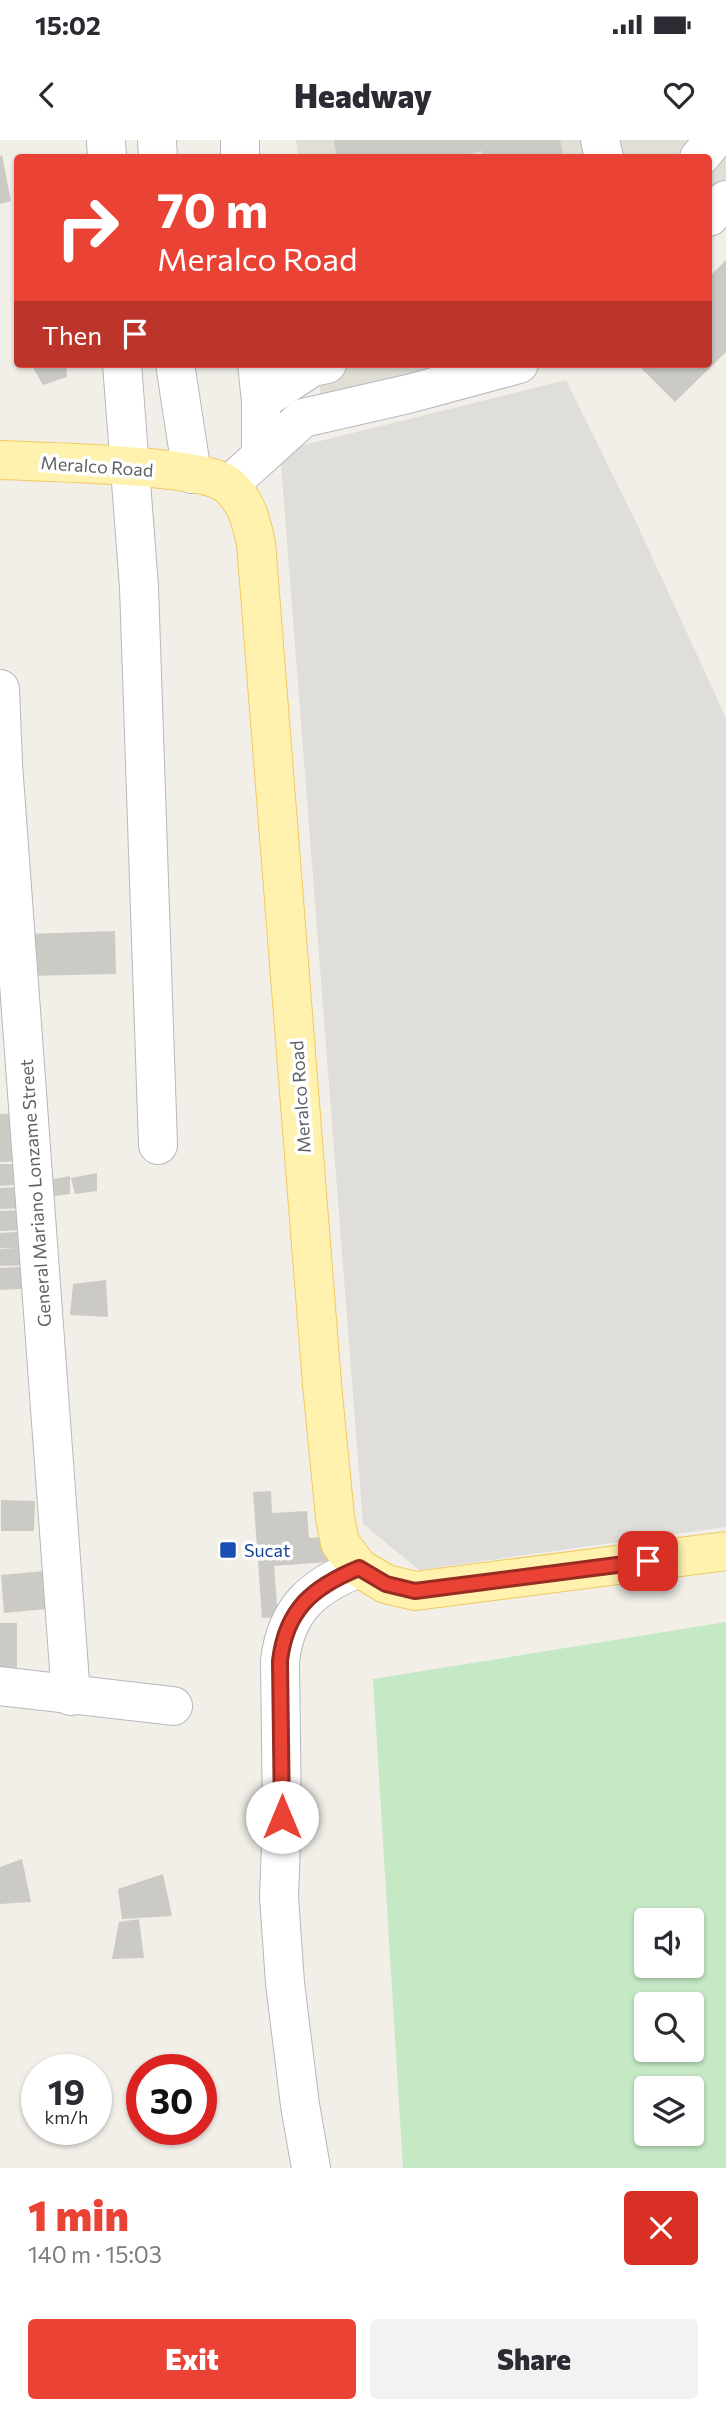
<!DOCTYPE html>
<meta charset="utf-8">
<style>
:root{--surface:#fff;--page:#f2f2f3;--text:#2b2b33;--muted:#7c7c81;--accent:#ea4335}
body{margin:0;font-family:Commissioner,sans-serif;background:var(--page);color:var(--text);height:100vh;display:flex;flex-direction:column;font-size:26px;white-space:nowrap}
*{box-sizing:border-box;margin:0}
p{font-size:23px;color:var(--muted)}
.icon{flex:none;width:38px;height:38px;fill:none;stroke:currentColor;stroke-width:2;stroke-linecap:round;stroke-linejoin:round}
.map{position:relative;height:2028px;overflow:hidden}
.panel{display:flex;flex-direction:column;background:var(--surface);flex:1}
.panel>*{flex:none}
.top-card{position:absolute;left:14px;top:14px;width:698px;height:214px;border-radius:7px;box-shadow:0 2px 5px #0004;background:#ea4335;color:#fff;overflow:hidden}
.buttons{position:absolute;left:634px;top:1768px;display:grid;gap:14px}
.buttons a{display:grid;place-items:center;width:70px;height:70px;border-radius:7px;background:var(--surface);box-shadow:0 2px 5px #0004;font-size:35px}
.speed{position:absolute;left:21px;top:1914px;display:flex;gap:14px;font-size:35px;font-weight:700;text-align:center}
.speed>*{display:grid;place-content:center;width:91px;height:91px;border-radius:50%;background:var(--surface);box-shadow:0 2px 5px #0004;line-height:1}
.speed small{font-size:18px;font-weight:400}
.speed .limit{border:10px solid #d22;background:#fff;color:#111}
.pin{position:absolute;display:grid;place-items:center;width:60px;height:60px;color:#fff;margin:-30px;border-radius:14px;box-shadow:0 4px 10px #0006}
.me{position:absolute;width:77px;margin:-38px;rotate:0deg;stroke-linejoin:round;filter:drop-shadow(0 0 5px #0008)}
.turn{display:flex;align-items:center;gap:24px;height:147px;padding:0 28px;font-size:32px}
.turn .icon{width:91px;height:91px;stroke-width:2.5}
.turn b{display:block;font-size:49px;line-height:60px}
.then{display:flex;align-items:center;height:66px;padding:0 28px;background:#0003;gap:14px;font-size:26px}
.round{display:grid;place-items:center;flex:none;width:74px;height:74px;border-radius:7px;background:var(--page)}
.head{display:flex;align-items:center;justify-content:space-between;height:119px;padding:0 28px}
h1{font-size:42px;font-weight:800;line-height:52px;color:var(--accent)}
.primary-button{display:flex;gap:14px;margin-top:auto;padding:14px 28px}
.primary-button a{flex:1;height:80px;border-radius:7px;background:var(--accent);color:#fff;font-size:28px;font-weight:800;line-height:80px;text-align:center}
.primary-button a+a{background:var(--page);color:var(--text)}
.status{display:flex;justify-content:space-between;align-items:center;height:49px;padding:0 35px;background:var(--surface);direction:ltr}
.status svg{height:19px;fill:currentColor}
header{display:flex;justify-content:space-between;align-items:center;height:91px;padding:0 28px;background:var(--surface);font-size:32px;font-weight:800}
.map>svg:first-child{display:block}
.industrial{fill:#e0deda}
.education{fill:#e1ded6}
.green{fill:#c5e8c5;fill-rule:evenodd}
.building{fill:#cccac5}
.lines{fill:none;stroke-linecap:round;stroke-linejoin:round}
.minor-casing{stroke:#b5b8bc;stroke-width:40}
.major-casing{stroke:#f2c960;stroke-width:40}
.minor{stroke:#fff;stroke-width:38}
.major{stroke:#fff2af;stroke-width:38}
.route-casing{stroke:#982c22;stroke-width:18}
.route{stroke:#ea4335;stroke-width:12}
.transit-dot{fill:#1a4fb4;stroke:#fff;stroke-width:2.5}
.labels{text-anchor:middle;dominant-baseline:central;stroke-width:7;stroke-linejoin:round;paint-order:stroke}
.street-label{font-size:18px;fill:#5f6368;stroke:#fff}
.transit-label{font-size:18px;fill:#164399;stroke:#fff;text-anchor:start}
</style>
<div class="status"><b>15:02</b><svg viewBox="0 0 49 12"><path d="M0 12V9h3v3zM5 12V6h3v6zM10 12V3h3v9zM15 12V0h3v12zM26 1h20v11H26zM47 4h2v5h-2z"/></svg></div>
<header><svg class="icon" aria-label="back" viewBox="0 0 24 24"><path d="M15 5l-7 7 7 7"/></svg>Headway<svg class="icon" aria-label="heart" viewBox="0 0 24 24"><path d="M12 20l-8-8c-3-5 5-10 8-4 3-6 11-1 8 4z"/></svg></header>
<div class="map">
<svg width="726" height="2028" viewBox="0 0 726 2028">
<rect width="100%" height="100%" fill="#f1efe8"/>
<!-- industrial -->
<path class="industrial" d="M566 240 636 382 726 578V1387L419 1430 363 1384 280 311Z"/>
<!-- education -->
<g class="education">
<path d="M296 0H726V47L709 65V18H298Z"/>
<path d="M318 224H489L321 259Z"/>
</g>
<!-- green -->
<path class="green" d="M726 1482V2028H403L373 1539ZM646 1780H691V1825H646ZM646 1864H691V1909H646ZM646 1948H691V1993H646Z"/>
<!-- building -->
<g class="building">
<path d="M334 0H560L564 18H484L482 11 449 18H337Z"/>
<path d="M2 15 11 61 0 64V16Z"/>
<path d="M726 120V212L675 262 637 224H709V137Z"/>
<path d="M31 224H66L67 237 43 245Z"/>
<path d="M115 791 116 834 27 836 26 794Z"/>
<path d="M21 973 23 1021 0 1022V974Z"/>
<path d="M0 1024H13L14 1045 0 1046Z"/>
<path d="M97 1033V1051L75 1054 71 1038Z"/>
<path d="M70 1036V1054L47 1057 44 1041Z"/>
<path d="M25 1047 26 1068 0 1069V1048Z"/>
<path d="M28 1070 29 1090 0 1091V1071Z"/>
<path d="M31 1091 34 1125 0 1126V1109L16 1108H0V1093Z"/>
<path d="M37 1126 38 1148 0 1150V1128Z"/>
<path d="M106 1140 108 1177 70 1175 73 1144Z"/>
<path d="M271 1351 272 1373 307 1371 309 1398 337 1396 341 1421 274 1426 278 1477 262 1478 253 1352Z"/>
<path d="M1 1360 35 1361 34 1391H1Z"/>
<path d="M44 1431 47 1469 4 1473 1 1435Z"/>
<path d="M0 1483H17V1535L0 1534Z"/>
<path d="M22 1719 31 1762 0 1764V1727Z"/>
<path d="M163 1734 172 1776 122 1779 118 1749Z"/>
<path d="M139 1779 144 1818 112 1819 119 1782Z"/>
</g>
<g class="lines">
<defs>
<g id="minor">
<path d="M106 0 107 18"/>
<path d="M157 0 158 18"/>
<path d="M600 0 604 18"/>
<path d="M240 18V0"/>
<path d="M699 18 714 0"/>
<path d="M709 77 726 60"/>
<path d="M122 224 139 447 158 1005"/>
<path d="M175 224 192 334"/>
<path d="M257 224 261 261"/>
<path d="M261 316V261L312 227 327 224"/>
<path d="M229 345 303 278 408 254 519 224"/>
<path d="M0 549 3 624 71 1556"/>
<path d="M0 1546 173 1566"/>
<path d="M311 2028 300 1965 285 1843 279 1757 282 1677 280 1521C286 1469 313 1446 359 1428"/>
</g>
<path id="major" d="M0 320C41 322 205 324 229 346 247 362 251 381 256 403L322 1244 335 1377 340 1403 359 1428 386 1444 415 1451 726 1411"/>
</defs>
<!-- minor casing -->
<use href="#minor" class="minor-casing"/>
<!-- major casing -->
<use href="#major" class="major-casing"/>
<!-- minor -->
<use href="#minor" class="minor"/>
<!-- major -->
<use href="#major" class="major"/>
</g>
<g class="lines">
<defs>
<path id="route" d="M282 1677 280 1521C286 1469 313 1447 359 1428L386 1444 415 1451 648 1421"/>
</defs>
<!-- route casing -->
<use href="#route" class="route-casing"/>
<!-- route -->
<use href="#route" class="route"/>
</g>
<!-- markers -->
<rect class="transit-dot" x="219" y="1401" width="18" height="18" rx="3.5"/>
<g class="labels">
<!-- street labels -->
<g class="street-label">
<text transform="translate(97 326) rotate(4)">Meralco Road</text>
<text transform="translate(300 957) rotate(-94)">Meralco Road</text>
<text transform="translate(35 1053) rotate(-94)">General Mariano Lonzame Street</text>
</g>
<!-- transit labels -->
<g class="transit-label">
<text x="244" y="1410">Sucat</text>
</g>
</g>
</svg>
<div class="buttons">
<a><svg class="icon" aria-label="sound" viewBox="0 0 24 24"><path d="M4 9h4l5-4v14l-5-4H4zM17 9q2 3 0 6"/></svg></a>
<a><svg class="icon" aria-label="search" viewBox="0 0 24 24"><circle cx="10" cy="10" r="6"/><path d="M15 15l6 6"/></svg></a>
<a><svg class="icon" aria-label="layers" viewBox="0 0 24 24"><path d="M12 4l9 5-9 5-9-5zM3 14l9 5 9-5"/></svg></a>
</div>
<div class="speed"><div>19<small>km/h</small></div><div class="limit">30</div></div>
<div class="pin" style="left:648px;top:1421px;background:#d93025"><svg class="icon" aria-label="arrive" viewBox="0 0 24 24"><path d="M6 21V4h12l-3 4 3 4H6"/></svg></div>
<svg class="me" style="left:282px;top:1677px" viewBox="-20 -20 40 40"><circle r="19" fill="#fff"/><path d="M0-13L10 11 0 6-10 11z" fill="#ea4335"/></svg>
<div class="top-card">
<div class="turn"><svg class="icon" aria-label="right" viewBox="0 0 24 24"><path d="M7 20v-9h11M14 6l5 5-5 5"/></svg><div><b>70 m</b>Meralco Road</div></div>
<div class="then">Then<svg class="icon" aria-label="arrive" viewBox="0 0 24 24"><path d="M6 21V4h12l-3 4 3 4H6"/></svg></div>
</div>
</div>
<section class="panel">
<div class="head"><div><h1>1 min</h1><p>140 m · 15:03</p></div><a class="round" style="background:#d93025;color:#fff"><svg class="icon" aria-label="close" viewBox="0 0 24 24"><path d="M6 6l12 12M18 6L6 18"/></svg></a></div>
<div class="primary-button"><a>Exit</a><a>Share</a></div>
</section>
